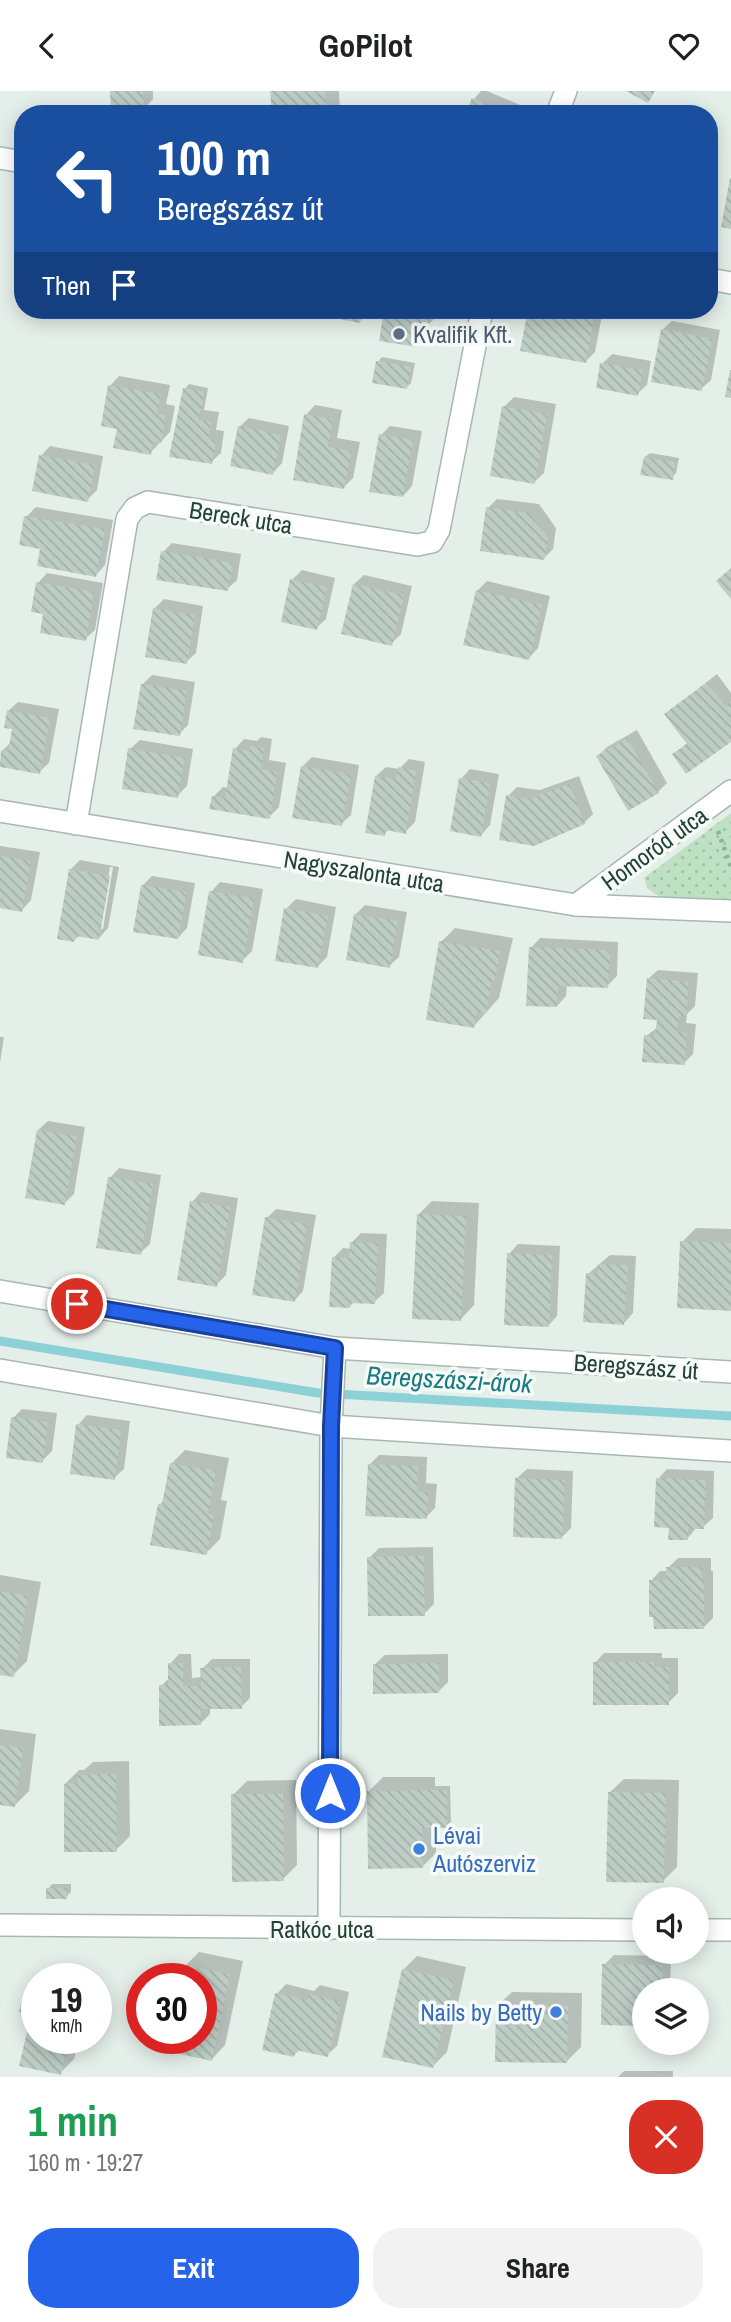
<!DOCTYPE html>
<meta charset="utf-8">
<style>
:root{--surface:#fff;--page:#f2f2f2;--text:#202124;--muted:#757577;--accent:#2563eb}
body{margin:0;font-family:"Archivo Narrow",sans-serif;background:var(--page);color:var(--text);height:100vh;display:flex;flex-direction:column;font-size:26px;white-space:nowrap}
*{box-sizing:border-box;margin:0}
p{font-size:23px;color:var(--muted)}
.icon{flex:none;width:38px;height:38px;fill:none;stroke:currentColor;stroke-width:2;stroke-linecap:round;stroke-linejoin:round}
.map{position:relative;height:1986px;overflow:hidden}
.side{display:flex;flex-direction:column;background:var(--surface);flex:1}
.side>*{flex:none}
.guide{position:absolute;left:14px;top:14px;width:704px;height:214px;border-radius:28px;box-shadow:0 4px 18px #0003;background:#1a4fa0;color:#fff;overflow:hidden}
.buttons{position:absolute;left:632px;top:1796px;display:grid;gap:14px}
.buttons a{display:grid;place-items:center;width:77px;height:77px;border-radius:50%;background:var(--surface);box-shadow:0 4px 18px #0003;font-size:35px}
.speed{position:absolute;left:21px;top:1872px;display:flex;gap:14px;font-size:35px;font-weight:700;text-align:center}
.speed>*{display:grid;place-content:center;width:91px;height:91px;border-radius:50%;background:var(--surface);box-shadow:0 4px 18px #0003;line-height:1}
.speed small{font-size:18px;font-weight:400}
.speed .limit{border:10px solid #d22;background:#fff;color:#111}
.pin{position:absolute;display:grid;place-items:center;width:60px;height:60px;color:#fff;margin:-30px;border:4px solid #fff;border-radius:50%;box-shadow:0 2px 7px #0007}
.me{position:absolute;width:77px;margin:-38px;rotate:0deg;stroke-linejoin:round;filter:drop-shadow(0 0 5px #0008)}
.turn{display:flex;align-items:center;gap:24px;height:147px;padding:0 28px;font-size:32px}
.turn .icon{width:91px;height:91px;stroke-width:2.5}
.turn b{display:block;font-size:49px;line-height:60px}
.then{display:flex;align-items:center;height:66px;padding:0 28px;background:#0003;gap:14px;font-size:26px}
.round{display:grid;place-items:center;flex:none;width:74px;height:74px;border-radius:28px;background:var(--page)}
.head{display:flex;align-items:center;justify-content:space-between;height:119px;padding:0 28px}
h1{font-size:42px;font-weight:800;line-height:52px;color:#1e9e55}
.action{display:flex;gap:14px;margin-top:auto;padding:14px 28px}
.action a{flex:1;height:80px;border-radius:28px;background:var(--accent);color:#fff;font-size:28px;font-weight:800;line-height:80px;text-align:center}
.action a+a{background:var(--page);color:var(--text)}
header{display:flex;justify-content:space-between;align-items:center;height:91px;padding:0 28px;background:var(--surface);font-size:32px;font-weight:800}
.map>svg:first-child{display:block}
.grass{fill:url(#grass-dots)}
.shadow{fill:#0003;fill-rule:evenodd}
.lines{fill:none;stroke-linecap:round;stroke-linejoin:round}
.stream{stroke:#8cd1d6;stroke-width:9}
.building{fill:url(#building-back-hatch)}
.street-casing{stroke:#a7b8b1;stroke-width:24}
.secondary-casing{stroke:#a3bbb1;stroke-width:24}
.path{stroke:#85b4a1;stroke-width:4.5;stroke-dasharray:3.5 5;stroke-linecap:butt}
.street{stroke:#fff;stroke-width:21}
.secondary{stroke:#fff;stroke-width:21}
.route-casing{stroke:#184099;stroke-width:18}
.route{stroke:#2563eb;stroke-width:12}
.service-dot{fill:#5c6f8a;stroke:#f7fbf8;stroke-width:2.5}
.shop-dot{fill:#3f7fe0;stroke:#f7fbf8;stroke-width:2.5}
.labels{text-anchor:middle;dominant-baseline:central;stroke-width:7;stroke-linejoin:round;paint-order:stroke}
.service-label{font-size:24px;fill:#4e5e75;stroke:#f7fbf8;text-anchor:start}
.street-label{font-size:24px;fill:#234237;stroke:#f7fbf8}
.shop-label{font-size:24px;fill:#366cbe;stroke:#f7fbf8;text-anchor:start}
.water-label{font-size:26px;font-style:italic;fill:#197b82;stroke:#f7fbf8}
</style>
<header><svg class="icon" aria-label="back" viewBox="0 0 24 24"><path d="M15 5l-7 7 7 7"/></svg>GoPilot<svg class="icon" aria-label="heart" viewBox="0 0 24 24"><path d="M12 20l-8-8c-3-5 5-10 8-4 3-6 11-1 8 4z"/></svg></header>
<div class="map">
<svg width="731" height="1986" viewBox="0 0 731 1986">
<defs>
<pattern id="grass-dots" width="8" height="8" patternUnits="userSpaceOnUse" patternTransform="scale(1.75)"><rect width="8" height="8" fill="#bee1c4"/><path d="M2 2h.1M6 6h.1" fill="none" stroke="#a3c2a9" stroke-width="1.8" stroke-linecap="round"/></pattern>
<pattern id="building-back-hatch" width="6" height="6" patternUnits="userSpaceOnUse" patternTransform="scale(1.75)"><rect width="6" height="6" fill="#bdcdc5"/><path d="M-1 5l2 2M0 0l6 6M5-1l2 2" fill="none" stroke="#a2b1aa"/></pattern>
</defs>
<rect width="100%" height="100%" fill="#e5efea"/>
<!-- grass -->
<path class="grass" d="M731 722V809L661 807 647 797 644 787Z"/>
<!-- shadow -->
<g class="shadow">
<path d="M111 0H153V8L144 18Z"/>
<path d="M272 0H339L340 23H273Z"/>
<path d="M481 0H487L525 16 523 23H467L474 8Z"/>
<path d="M368 16 409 23H361Z"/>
<path d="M316 219H370L360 230 315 222Z"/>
<path d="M386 219H437L436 226 428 234 426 245 417 255 381 249Z"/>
<path d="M530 219H603L595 261 586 270 522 259Z"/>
<path d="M672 230 720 239 711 289 701 298 662 239Z"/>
<path d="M612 263 651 270 647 294 637 303 602 273Z"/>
<path d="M382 266 415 272 411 292 407 296 378 271Z"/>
<path d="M119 285 170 294 166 313 175 315 170 341 150 362 110 295Z"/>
<path d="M189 293 208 297 204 319 219 321 216 339 224 340 221 362 211 371 185 298Z"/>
<path d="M514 306 556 313 544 382 534 391 504 316Z"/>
<path d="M315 314 342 319 337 347 360 351 353 387 344 396 306 324Z"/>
<path d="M249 327 289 335 282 372 273 382 239 336Z"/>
<path d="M390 335 422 340 412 395 403 405 381 344Z"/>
<path d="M50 355 103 365 97 399 87 409 41 365Z"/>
<path d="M650 362 679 367 676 382 672 387 645 366Z"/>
<path d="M497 408 539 413 556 437 553 458 544 467 488 417Z"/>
<path d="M36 416 113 429 105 474 96 484 42 456 26 426Z"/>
<path d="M172 452 241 463 237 489 227 498 163 461Z"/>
<path d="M302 479 335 487 326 528 316 537 292 489Z"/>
<path d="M47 482 103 492 95 539 85 548 45 522 38 492Z"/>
<path d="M364 484 412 495 401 543 391 553 354 493Z"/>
<path d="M487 490 550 505 538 557 529 567 477 500Z"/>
<path d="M164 508 203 515 196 562 186 571 154 518Z"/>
<path d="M717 583 731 602V648L674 664 688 651 667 623Z"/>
<path d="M152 584 195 591 188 634 179 643 142 594Z"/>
<path d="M18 611 59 618 49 672 39 681 0 674 2 660 11 651 14 637 8 620Z"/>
<path d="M637 639 667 692 658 701 598 665 607 656Z"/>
<path d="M261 646 272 648 269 669 286 672 279 716 269 726 213 706 223 696 229 697 235 658 244 648 257 650Z"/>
<path d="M140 649 193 658 187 695 177 705 130 658Z"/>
<path d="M312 666 359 674 351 724 341 733 302 676Z"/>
<path d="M409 668 425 671 415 731 405 741 389 738 384 743 376 685 386 676 399 678Z"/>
<path d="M470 678 499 683 490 734 481 744 461 688Z"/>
<path d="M579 685 593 723 584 732 508 705 517 696 540 699Z"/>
<path d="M0 755 40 761 31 809 22 819 0 815Z"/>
<path d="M80 769 119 776 108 837 99 847 80 844 74 849 70 779ZM110 776H113L103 838H99Z"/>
<path d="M152 785 195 792 187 837 178 847 143 794Z"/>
<path d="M220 791 263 798 252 860 242 870 211 801Z"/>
<path d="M296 808 336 816 327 866 318 875 286 818Z"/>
<path d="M365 814 407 821 399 866 389 875 356 823Z"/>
<path d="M455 837 513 847 499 907 474 935 441 851Z"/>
<path d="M540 847 618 851 617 885 607 895 567 893 566 905 557 915 531 857Z"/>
<path d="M658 879 698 882 695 915 687 923 686 932 696 933 693 963 684 972 646 945 658 936 659 927 648 888Z"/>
<path d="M0 946H4L0 972Z"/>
<path d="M48 1030 85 1036 74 1103 65 1112 38 1039Z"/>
<path d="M119 1077 161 1084 150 1153 140 1162 110 1087Z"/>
<path d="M201 1101 238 1107 226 1184 216 1194 192 1111Z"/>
<path d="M432 1110 479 1112 474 1214 461 1228 418 1124Z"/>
<path d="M276 1118 316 1124 303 1200 294 1210 267 1127Z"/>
<path d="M696 1137 731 1138V1218L682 1151Z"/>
<path d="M361 1142 387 1143 384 1202 374 1211 355 1210 350 1215 333 1167 343 1157 351 1158V1152Z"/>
<path d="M518 1153 560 1155 557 1225 548 1235 509 1163Z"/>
<path d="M610 1164 636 1165 633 1222 624 1232 588 1183Z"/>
<path d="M22 1318 57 1322 52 1360 42 1370 13 1327Z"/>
<path d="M87 1324 130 1330 124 1378 114 1387 78 1334Z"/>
<path d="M185 1359 229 1367 221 1409 227 1410 220 1448 206 1462 159 1414 165 1409 171 1373Z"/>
<path d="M379 1364 427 1366 426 1392 437 1393 435 1417 426 1426 369 1374Z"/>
<path d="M527 1378 573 1380 571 1437 562 1446 517 1387Z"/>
<path d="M667 1378 714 1380 713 1427 703 1436H697L687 1448 671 1435 658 1388Z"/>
<path d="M433 1456 434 1513 424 1523 369 1467 379 1457Z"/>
<path d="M678 1467H711V1480H713V1527L703 1537 651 1490 660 1480H668V1477Z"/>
<path d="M0 1484 41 1491 27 1570 13 1584 0 1582Z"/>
<path d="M604 1562H662V1567H678V1602L668 1612 595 1572Z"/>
<path d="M179 1563H191L192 1587 202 1586V1578L212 1568H250V1607L241 1616 210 1617V1623L200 1633 161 1595 170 1586V1573Z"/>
<path d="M448 1563V1591L438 1601 375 1573 385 1564Z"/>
<path d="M0 1638 36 1643 29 1700 15 1714 0 1713Z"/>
<path d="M129 1670 130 1745 116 1759 65 1693 79 1679H84L93 1671Z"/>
<path d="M383 1686H435V1695H450L451 1731 446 1735H436V1762L422 1776 369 1700Z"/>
<path d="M624 1688 679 1689 677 1776 663 1790 610 1701Z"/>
<path d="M296 1689 297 1774 283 1788 233 1704 247 1690Z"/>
<path d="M52 1793H71V1801L66 1806 48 1798Z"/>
<path d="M199 1861 243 1870 225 1954 212 1968 168 1959 170 1948H201V1888H183L185 1875Z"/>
<path d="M614 1864 671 1865 670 1899H644V1933L604 1874Z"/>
<path d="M417 1865 466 1876 447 1961 433 1975 403 1879Z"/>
<path d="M63 1875 93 1882 92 1888H50Z"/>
<path d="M37 1893V1948H79L74 1968 60 1982 21 1974 33 1923 25 1905Z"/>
<path d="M286 1893 314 1900 320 1894 349 1901 337 1955 327 1964 300 1958 293 1965 277 1903Z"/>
<path d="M512 1901 582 1902 581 1956 567 1970 498 1914Z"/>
<path d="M624 1980H673V1986H618Z"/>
</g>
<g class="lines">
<!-- stream -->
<path class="stream" d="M0 1250 318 1302 731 1325"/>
</g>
<!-- building -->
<g class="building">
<path d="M110 0H143L145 19 111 22Z"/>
<path d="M270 0H325L326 23H272Z"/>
<path d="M626 0H655L648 12Z"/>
<path d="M472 7 509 23H465Z"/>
<path d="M730 87H731V138L721 136Z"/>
<path d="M21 161 23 162V203L14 202Z"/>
<path d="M314 219H363L360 232 313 223Z"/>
<path d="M384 219H430L427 237 420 236 417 256 379 250Z"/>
<path d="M528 219H544L594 228 586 272 520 260Z"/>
<path d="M661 238 712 248 702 300 651 291Z"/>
<path d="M376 270 411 276 407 298 372 292Z"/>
<path d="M600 272 643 279 638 305 596 297Z"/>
<path d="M730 279H731V307L725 306Z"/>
<path d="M108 294 161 303 157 323 166 324 161 352 153 351 151 364 113 357 117 338 101 335Z"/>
<path d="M183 297 204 301 199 329 211 331 208 348 216 349 212 373 169 366Z"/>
<path d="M502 315 547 323 535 393 490 385Z"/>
<path d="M304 323 333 328 328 356 351 360 344 398 293 389Z"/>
<path d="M238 335 281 344 273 384 230 375Z"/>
<path d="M379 343 413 349 403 406 369 401Z"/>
<path d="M39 364 95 374 88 411 32 400Z"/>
<path d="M644 366 675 371 673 389 640 384Z"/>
<path d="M486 416 529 422 548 447 544 469 480 460Z"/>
<path d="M24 425 105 438 96 486 37 475 40 458 19 454Z"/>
<path d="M161 460 233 472 228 500 156 489Z"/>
<path d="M731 477V508L716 490Z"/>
<path d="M290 488 327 496 317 539 281 531Z"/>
<path d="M36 491 94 501 86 550 40 542 43 523 31 521Z"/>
<path d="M353 493 404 504 392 555 341 543Z"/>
<path d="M476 499 542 514 529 569 463 554Z"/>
<path d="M153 517 195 524 187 573 145 566Z"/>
<path d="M707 591 725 615 731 610V651L686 683 672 663 687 653 664 623Z"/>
<path d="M141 593 187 600 180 645 133 638Z"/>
<path d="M7 619 50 627 40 683 0 676 1 659 8 661 12 638 4 637Z"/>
<path d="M627 647 659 702 628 720 596 665Z"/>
<path d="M250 655 264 657 261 678 277 681 270 728 209 718 212 705 225 707 233 657 249 660Z"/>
<path d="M128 657 185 667 178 707 122 698Z"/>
<path d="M301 675 351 683 342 735 292 727Z"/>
<path d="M398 676 416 680 406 743 386 739 385 745 365 742 375 685 396 688Z"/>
<path d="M459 687 490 692 481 746 450 740Z"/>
<path d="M569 693 585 733 534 755 499 749 506 704 529 708Z"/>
<path d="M0 765 31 770 22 821 0 817Z"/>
<path d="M69 778 110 785 99 849 76 845 74 851 57 848Z"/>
<path d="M141 794 187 801 178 848 133 841Z"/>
<path d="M209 800 254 807 243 872 198 864Z"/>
<path d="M284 817 328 825 318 877 275 870Z"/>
<path d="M354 823 398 830 390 877 346 869Z"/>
<path d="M439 850 500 860 495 890 492 889 486 923 477 921 474 937 426 929Z"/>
<path d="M529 856 610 859 608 897 558 895 557 916 526 915Z"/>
<path d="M647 887 689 891 686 926 679 925 677 941 687 942 685 974 642 971 644 944 655 945 657 929 643 928Z"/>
<path d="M37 1039 77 1045 65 1114 25 1107Z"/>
<path d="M108 1086 153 1093 141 1164 96 1157Z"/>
<path d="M190 1110 230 1116 217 1196 177 1189Z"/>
<path d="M417 1123 466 1125 461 1230 412 1228Z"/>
<path d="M265 1126 307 1133 295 1211 252 1204Z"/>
<path d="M680 1150 731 1152V1220L677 1217Z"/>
<path d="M350 1151 378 1152 375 1213 351 1212 350 1217 329 1216 332 1166 349 1167Z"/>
<path d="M507 1162 552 1164 549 1236 504 1234Z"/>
<path d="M598 1173 628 1174 624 1234 583 1231 586 1182 598 1183Z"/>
<path d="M11 1326 48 1331 43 1372 6 1367Z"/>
<path d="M76 1333 121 1339 115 1389 70 1383Z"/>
<path d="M170 1372 216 1380 208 1423 214 1424 207 1464 150 1454 158 1413H162Z"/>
<path d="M368 1373 418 1375 417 1401 428 1402 427 1428 365 1425Z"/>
<path d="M515 1387 565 1389 562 1448 513 1446Z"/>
<path d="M656 1387 706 1389 704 1438H688V1449H668L669 1437 654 1436Z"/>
<path d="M424 1465 425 1525H368L367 1466Z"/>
<path d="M666 1476H702V1489H704V1538H654L653 1526H649V1489H666Z"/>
<path d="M0 1500 28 1505 14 1586 0 1584Z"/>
<path d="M593 1571H654V1576H669V1614H593Z"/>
<path d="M168 1572H183V1595H201L200 1577 241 1576 242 1618H201V1634L159 1635V1594H168Z"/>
<path d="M439 1572V1602L373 1603V1573Z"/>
<path d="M0 1654 23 1657 15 1716 0 1714Z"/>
<path d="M116 1683 117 1761H64V1693L78 1692 77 1684Z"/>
<path d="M447 1699V1737H422L423 1777 368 1778 367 1700Z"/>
<path d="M608 1701 666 1702 664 1792 606 1791Z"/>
<path d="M231 1703H283L284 1790 232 1791Z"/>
<path d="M67 1796V1808H46V1797Z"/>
<path d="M602 1873 662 1874V1899H644V1935L601 1934Z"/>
<path d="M184 1874 230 1883 212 1970 166 1960 168 1948H201V1888H181Z"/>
<path d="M402 1878 454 1889 433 1977 382 1966Z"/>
<path d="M275 1902 308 1909 309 1903 341 1911 328 1966 296 1959 294 1966 262 1959Z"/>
<path d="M23 1905 37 1907V1948H69L61 1984 19 1975 31 1924 19 1921Z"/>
<path d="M496 1914 568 1915 567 1972 495 1971Z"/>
</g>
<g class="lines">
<defs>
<g id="street">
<path d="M557 23 566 0"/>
<path d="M0 720 576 814 731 820"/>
<path d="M76 733 127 428 135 417 148 411 417 454 432 451 439 439 482 219"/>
<path d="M576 814 731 700"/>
<path d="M0 1200 335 1257 731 1281"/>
<path d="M0 1279 331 1335 731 1360"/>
<path d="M0 1834 644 1839"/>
<path d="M329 1838 331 1335 335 1257"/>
<path d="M696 1839H731"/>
</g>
<g id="secondary">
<path d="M0 67 23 71"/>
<path d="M709 188 731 192"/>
</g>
</defs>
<!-- street casing -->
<use href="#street" class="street-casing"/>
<!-- secondary casing -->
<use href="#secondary" class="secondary-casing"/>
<!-- path -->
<path class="path" d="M718 740 731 776"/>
<!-- street -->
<use href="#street" class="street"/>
<!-- secondary -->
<use href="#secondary" class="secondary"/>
</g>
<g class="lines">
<defs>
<path id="route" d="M77 1213 335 1257 331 1335 330 1702"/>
</defs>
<!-- route casing -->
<use href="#route" class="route-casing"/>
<!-- route -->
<use href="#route" class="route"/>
</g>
<!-- markers -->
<circle class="service-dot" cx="399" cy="243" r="7"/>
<g class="shop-dot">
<circle cx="419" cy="1758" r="7"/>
<circle cx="556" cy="1921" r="7"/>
</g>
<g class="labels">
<!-- service labels -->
<g class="service-label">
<text x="413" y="243">Kvalifik Kft.</text>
</g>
<!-- street labels -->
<g class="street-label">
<text transform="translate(241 426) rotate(9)">Bereck utca</text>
<text transform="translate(654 757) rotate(-36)">Homoród utca</text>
<text transform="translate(364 780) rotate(9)">Nagyszalonta utca</text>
<text transform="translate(636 1275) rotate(4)">Beregszász út</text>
<text x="322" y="1838">Ratkóc utca</text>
</g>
<!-- shop labels -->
<g class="shop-label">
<text x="433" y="1744">Lévai<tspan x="433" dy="28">Autószerviz</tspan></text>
<text x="542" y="1921" text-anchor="end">Nails by Betty</text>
</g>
<!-- water labels -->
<g class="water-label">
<text transform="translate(449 1288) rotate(3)">Beregszászi-árok</text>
</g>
</g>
</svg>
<div class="buttons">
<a><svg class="icon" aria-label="sound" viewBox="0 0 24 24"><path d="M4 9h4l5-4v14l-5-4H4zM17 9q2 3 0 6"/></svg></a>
<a><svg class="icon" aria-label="layers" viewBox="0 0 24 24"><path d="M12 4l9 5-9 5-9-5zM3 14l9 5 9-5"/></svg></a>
</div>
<div class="speed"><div>19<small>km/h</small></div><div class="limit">30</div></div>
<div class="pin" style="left:77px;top:1213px;background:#d93025"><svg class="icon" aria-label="arrive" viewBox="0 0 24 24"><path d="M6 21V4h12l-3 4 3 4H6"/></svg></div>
<svg class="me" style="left:330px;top:1702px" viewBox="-20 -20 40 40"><circle r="17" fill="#2563eb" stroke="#fff" stroke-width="3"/><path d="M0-11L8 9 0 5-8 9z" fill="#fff"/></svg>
<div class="guide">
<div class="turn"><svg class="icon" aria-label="left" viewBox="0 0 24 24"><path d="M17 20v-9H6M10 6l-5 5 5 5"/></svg><div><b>100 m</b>Beregszász út</div></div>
<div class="then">Then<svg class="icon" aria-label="arrive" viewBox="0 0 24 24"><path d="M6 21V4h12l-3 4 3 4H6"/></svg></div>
</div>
</div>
<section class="side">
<div class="head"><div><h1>1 min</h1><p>160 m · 19:27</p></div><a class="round" style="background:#d93025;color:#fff"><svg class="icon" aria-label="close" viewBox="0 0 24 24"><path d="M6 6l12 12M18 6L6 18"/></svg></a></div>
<div class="action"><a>Exit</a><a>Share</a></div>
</section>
